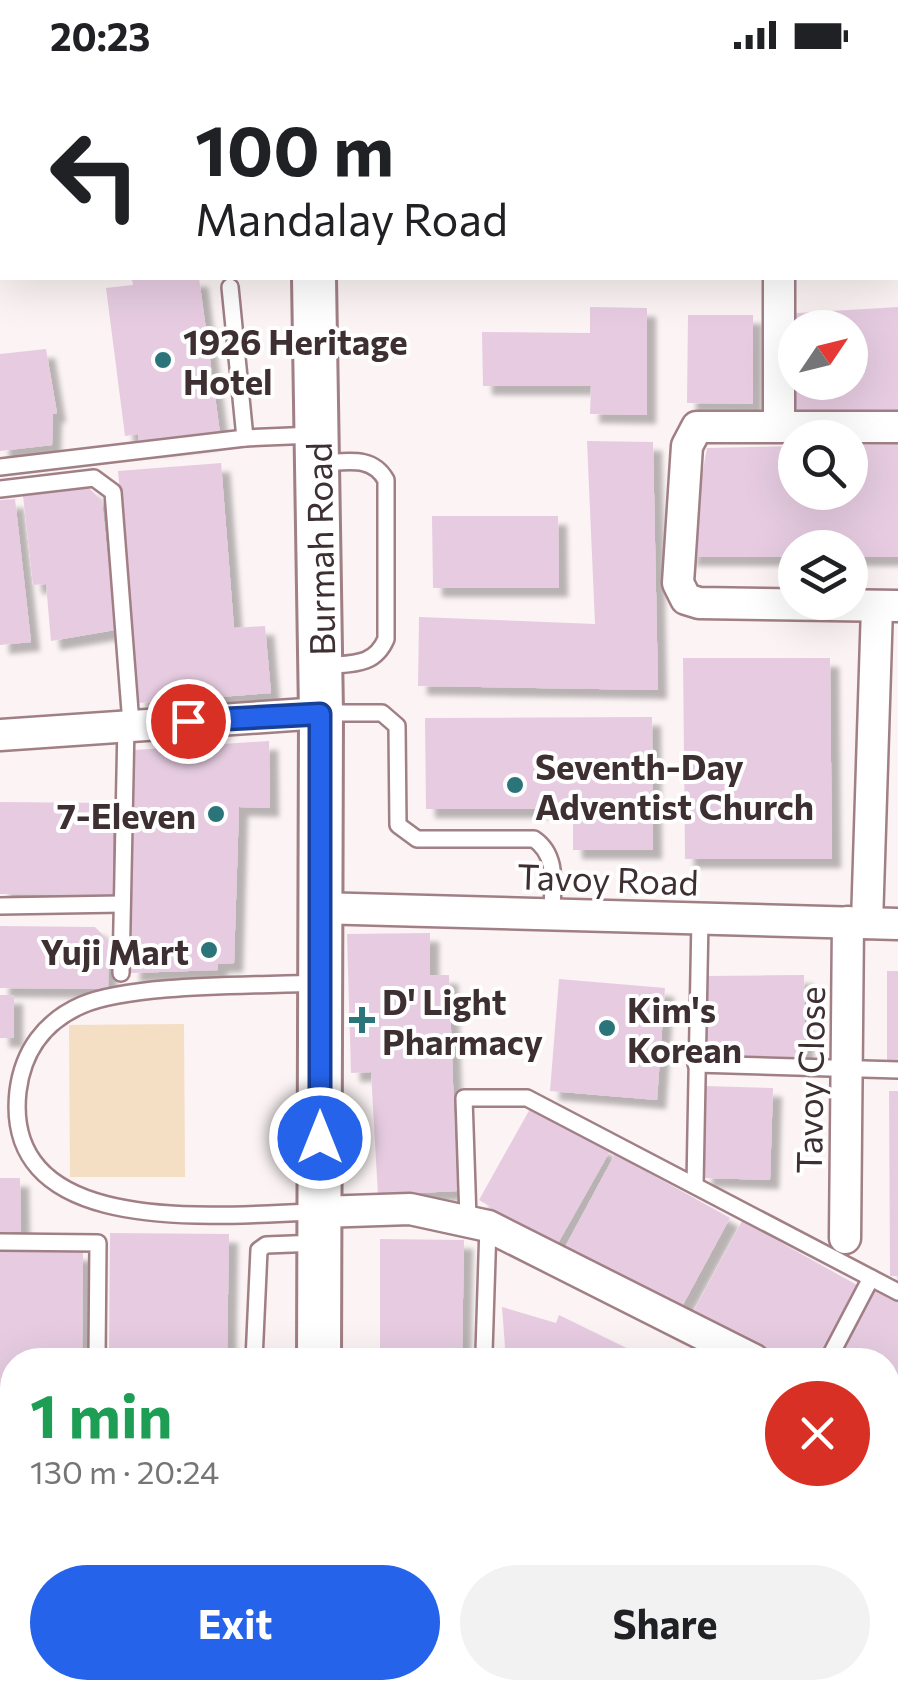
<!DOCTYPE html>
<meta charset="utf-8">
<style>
:root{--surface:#fff;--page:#f2f2f2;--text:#202124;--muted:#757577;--accent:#2563eb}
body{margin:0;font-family:Commissioner,sans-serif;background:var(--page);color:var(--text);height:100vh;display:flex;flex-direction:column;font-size:38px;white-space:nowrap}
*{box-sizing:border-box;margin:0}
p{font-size:32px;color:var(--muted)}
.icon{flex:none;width:55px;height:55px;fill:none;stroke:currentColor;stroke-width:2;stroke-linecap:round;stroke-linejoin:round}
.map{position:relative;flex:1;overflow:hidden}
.panel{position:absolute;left:0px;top:1278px;width:900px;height:352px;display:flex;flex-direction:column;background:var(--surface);border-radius:40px 40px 0 0;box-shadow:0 10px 40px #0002}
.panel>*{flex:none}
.hud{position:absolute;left:0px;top:0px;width:900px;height:210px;box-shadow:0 10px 40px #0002;background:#fff;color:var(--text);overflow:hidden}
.needle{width:65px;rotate:55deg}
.controls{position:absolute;left:778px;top:240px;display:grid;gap:20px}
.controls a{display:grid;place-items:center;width:90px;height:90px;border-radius:50%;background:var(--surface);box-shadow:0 10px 40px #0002;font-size:50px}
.pin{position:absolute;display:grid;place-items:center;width:85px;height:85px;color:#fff;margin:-42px;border:5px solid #fff;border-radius:50%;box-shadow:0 2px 10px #0007}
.me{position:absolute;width:110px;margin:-55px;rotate:0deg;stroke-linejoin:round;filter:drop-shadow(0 0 8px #0008)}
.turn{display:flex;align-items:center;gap:35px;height:210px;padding:0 30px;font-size:45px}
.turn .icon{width:130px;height:130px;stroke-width:2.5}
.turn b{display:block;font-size:70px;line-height:85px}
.round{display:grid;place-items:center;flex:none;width:105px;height:105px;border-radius:52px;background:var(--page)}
.head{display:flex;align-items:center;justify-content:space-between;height:170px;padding:0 30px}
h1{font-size:60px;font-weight:700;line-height:75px;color:#1e9e55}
.action{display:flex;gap:20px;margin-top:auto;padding:20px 30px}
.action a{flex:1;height:115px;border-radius:60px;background:var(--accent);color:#fff;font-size:40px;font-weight:700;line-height:115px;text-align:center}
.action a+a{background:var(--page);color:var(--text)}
.status{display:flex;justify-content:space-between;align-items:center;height:70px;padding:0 50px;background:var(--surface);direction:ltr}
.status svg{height:28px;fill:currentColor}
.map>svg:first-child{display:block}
.green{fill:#f4dec4}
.building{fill:#e7cce1;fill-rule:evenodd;filter:url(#shadow)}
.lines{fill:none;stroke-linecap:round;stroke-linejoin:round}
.lane-casing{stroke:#a07f85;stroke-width:20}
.street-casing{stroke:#a07f85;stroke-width:35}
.secondary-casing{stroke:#a07f85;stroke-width:48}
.lane{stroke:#fff;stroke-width:15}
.street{stroke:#fff;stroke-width:30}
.secondary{stroke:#fff;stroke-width:42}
.route-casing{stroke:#184099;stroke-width:25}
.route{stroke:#2563eb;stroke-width:18}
.poi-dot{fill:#2a747a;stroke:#fff;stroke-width:4}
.labels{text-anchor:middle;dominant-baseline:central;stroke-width:8;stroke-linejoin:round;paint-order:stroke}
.poi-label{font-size:35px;font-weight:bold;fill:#3d2f32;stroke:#fff;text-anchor:start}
.street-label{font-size:35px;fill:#3d2f32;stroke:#fff}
</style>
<div class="status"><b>20:23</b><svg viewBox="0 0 49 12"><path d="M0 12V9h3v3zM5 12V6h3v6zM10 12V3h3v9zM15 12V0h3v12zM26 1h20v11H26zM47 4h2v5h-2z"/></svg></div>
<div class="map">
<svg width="898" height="1628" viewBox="0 0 898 1628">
<defs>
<filter id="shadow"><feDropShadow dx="9" dy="9" stdDeviation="2.5" flood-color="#0004"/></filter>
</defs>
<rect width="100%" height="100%" fill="#fbf3f4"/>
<!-- green -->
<path class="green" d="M184 954 185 1107H70L69 955Z"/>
<!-- building -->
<g class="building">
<path d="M148 208H199L220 363 212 364V369L151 377 150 371 139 373 138 364 125 366 106 218 133 215 132 209Z"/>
<path d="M590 237 647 238V345L590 344 591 316H483L482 262 590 263Z"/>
<path d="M898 237V345L787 351 781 244ZM795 258H850V312H795Z"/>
<path d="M688 245H753V334L687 333Z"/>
<path d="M46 279 57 343 53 344 52 375 0 381V284Z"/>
<path d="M587 371 653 372 658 620 418 616 419 547 595 554Z"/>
<path d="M898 374V487H850V478H795V487H687L707 378 795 376V422H850V375Z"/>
<path d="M221 393 234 558 265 556 271 623 138 633 118 401Z"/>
<path d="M89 418 102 431 115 560 51 571 46 514 33 515 23 426Z"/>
<path d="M15 429 31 572 0 575V430Z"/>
<path d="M432 446H558L559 518H433Z"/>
<path d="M683 588H830L832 789H685Z"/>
<path d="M652 647 653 780H573V739H426L425 648Z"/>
<path d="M269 671 270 738 239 737 234 893 218 894V900L131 903 134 680Z"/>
<path d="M0 732 113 733V825L0 824Z"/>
<path d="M0 856 95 857 109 871 108 919 0 918Z"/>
<path d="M430 863V905H449L457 1121 378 1125 371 1002 351 1003 347 864Z"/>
<rect x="887" y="901" width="11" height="91"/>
<path d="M804 905 805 988H706L705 906Z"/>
<path d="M559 909 665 918 657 1030 550 1021Z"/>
<rect x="0" y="925" width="14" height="43"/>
<path d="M705 1016 773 1018 770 1110 703 1108Z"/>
<path d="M889 1021H898V1206H890Z"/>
<path d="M531 1037 610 1081 557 1175 479 1130Z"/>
<path d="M615 1084 730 1148 679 1242 564 1179Z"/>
<path d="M0 1108H20L21 1162H0Z"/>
<path d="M742 1151 857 1215 817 1290H771L691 1246Z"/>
<path d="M110 1163 229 1164 227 1290H109Z"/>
<path d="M380 1169 464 1170 462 1290 380 1287Z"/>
<path d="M0 1181 83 1182 82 1290H12V1409H0Z"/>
<path d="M873 1215 898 1229V1352L888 1346V1290H832Z"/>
<path d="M502 1237 556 1253 559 1245 651 1290H506Z"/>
<path d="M888 1400 898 1405V1488L890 1504Z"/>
<path d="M0 1419H12V1618H80V1628H0Z"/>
<path d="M898 1558V1628H880L882 1618H888V1595Z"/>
<path d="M679 1618H868L865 1628H714Z"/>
</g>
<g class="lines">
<defs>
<g id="lane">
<path d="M98 0 99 2"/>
<path d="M665 2V0"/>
<path d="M230 217 245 368"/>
<path d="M321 393C347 392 372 385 386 410V569C374 597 351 593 324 596"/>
<path d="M0 397 245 368 314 365"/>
<path d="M0 419 94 408 113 422 131 654"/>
<path d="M325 643H382L397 656 398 755 417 769H534C559 786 552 816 552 844"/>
<path d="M0 836 122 834"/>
<path d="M121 903 126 654"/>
<path d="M317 913C257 916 134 913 82 935 45 951 23 981 18 1021 1 1172 224 1144 318 1142"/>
<path d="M696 994 898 1000"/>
<path d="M695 1115 700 848"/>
<path d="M468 1149 464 1028H527L898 1222"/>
<path d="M0 1172 98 1173 97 1290"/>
<path d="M484 1282 488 1156"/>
<path d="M254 1290 259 1180 266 1175 318 1173"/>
<path d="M828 1290 871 1208"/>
<path d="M888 1516 898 1521"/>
<path d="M91 1628V1618"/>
</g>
<g id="street">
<path d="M0 173 2 172"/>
<path d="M779 208V355"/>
<path d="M898 357H697L687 376 678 513 686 529 699 533 898 536"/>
<path d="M0 665 321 643"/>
<path d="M317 838 898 854"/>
<path d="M867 853 877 537"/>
<path d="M320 1142 410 1139 488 1156 754 1290"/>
<path d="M845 1168 848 852"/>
<path d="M888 1358 898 1363"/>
<path d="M543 1618 587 1628"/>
</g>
<g id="secondary">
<path d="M310 0V2"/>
<path d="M314 208 321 643 319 1290"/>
<path d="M318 1618V1628"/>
</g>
</defs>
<!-- lane casing -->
<use href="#lane" class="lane-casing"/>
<!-- street casing -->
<use href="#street" class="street-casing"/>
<!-- secondary casing -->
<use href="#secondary" class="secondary-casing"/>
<!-- lane -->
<use href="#lane" class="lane"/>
<!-- street -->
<use href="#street" class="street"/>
<!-- secondary -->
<use href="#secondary" class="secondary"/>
</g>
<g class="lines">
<defs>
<path id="route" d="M188 651 320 644V1068"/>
</defs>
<!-- route casing -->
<use href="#route" class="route-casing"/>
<!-- route -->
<use href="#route" class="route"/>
</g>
<!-- markers -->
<g class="poi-dot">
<circle cx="163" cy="290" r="10"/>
<circle cx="515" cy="715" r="10"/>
<circle cx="216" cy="744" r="10"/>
<circle cx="209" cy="880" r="10"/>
<path d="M357 935h10v10h10v10h-10v10h-10v-10h-10v-10h10z"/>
<circle cx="607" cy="958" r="10"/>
</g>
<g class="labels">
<!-- poi labels -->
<g class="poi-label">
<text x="183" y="270">1926 Heritage<tspan x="183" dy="40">Hotel</tspan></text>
<text x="535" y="695">Seventh-Day<tspan x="535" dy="40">Adventist Church</tspan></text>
<text x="196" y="744" text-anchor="end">7-Eleven</text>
<text x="189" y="880" text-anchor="end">Yuji Mart</text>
<text x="382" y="930">D' Light<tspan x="382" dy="40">Pharmacy</tspan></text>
<text x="627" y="938">Kim's<tspan x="627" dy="40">Korean</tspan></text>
</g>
<!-- street labels -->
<g class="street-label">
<text transform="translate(319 479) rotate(-91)">Burmah Road</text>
<text transform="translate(608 808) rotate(2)">Tavoy Road</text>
<text transform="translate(809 1010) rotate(-89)">Tavoy Close</text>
</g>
</g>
</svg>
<div class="controls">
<a><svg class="needle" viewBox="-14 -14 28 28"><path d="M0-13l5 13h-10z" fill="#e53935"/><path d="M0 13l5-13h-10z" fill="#757577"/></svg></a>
<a><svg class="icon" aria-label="search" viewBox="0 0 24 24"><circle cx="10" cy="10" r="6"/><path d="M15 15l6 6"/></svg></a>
<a><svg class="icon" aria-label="layers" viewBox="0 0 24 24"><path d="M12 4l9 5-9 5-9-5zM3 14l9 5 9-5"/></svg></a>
</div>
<div class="pin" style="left:188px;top:651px;background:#d93025"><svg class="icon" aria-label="arrive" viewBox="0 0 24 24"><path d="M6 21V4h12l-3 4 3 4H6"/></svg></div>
<svg class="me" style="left:320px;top:1068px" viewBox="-20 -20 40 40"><circle r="17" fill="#2563eb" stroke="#fff" stroke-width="3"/><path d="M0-11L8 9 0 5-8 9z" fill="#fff"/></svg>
<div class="hud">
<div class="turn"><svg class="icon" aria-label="left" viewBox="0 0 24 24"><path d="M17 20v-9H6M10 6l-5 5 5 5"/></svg><div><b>100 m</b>Mandalay Road</div></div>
</div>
<section class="panel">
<div class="head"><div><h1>1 min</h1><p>130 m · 20:24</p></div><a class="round" style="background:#d93025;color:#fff"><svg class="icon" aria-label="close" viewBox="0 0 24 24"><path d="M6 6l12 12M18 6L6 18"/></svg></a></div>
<div class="action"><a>Exit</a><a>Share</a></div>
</section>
</div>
